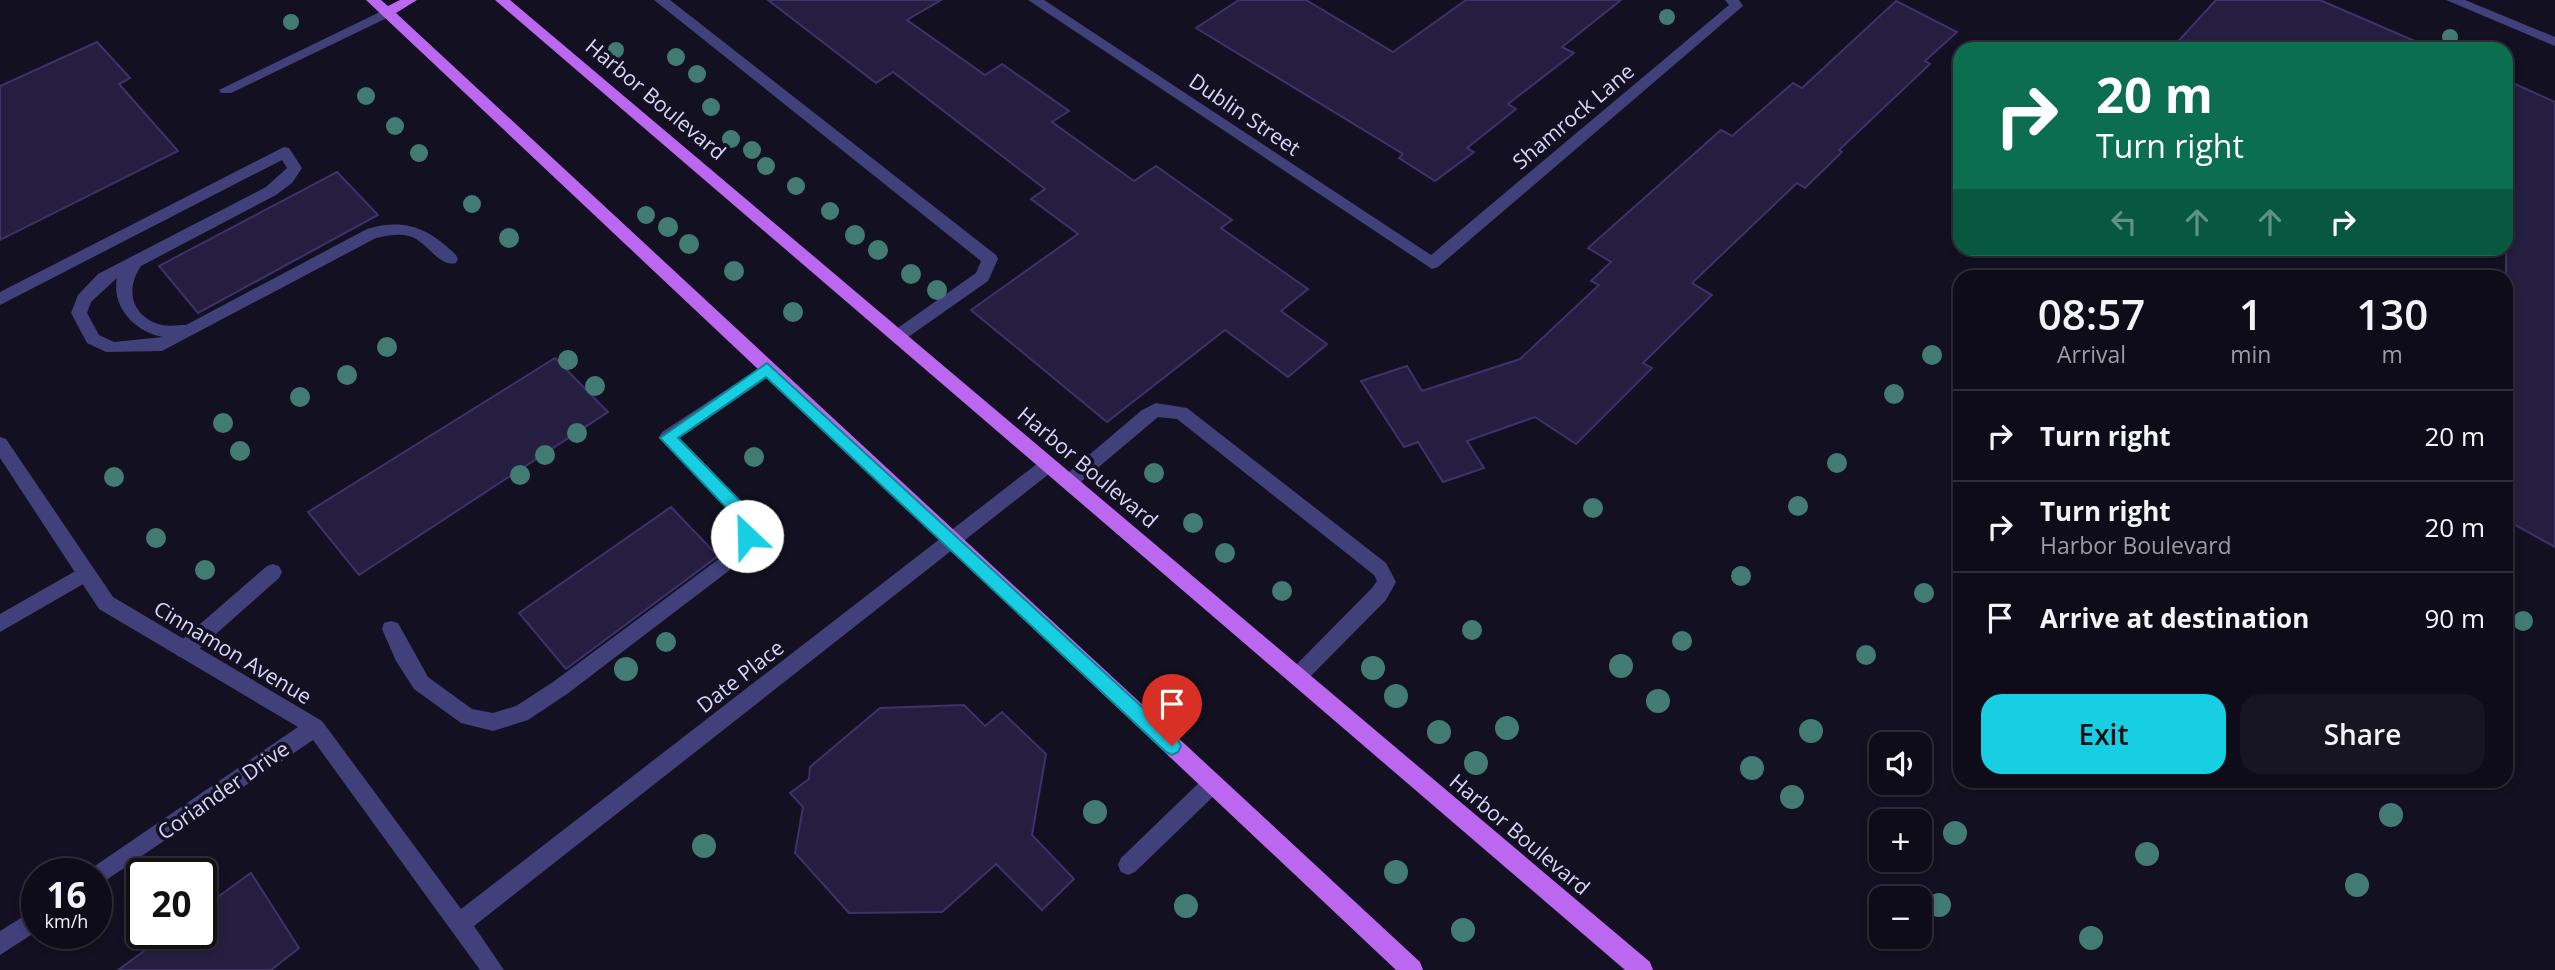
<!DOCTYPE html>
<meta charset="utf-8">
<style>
:root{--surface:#0e0c19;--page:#171522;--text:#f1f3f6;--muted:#9b9ba2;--line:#2e2c38;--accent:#18cee3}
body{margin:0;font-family:"Open Sans",sans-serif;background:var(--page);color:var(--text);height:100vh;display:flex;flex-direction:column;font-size:26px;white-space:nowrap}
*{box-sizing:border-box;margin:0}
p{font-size:23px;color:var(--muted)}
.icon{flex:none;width:38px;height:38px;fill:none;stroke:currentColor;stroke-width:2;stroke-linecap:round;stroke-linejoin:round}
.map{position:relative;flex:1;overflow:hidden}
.sheet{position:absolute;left:1953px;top:270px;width:560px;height:518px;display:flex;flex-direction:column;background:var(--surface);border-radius:21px;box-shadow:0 4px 10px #0003,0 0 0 2px var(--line)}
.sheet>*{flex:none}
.banner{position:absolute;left:1953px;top:42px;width:560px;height:214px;border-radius:21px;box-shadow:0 4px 10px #0003,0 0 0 2px var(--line);background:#0b6e4f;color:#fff;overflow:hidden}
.controls{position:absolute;left:1869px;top:732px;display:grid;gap:14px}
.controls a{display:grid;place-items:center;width:63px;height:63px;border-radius:14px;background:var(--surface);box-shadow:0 4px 10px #0003,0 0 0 2px var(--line);font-size:35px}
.speed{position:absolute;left:21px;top:858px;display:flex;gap:14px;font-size:35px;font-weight:700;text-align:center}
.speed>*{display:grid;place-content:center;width:91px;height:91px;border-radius:50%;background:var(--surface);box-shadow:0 4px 10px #0003,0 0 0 2px var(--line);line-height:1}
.speed small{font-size:18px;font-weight:400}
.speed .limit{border:4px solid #111;border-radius:10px;background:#fff;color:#111}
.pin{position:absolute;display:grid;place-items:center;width:60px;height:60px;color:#fff;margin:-72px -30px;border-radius:50% 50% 50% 0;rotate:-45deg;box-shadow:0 0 7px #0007}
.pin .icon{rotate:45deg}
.me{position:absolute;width:77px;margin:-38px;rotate:336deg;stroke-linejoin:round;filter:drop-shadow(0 0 5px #0008)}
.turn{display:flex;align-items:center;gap:24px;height:147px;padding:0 28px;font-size:32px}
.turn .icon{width:91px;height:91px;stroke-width:2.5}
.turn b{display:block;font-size:49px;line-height:60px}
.lanes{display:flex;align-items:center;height:66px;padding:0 28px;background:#0003;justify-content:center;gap:35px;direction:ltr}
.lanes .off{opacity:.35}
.eta{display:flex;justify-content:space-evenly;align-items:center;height:119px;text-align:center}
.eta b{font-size:42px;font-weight:600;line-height:49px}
.button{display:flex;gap:14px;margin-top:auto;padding:14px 28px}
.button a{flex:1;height:80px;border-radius:21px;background:var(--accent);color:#111;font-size:28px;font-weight:600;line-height:80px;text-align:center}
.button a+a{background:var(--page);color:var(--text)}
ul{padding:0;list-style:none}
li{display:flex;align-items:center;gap:21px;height:91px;padding:0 28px;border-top:2px solid var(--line)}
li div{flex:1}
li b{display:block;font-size:26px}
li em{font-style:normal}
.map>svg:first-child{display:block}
.building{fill:#251e40;stroke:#3d326a;stroke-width:2}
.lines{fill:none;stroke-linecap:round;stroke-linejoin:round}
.service{fill:#42407b;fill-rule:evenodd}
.minor{fill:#42407b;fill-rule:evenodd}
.tertiary{fill:#42407b;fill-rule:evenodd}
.primary{fill:#bc67ef;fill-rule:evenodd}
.tree{fill:#427b74}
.route{fill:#18cee3;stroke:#108694;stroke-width:2}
.labels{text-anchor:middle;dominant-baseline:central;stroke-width:7;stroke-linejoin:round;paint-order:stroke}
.street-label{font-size:21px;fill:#d9d5fa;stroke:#131021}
</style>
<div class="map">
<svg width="2555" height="970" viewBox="0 0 2555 970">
<rect width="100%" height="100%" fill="#131021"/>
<!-- building -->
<g class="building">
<path d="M768 0H941L907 20 985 75 1002 64 1069 111 1052 122 1134 181 1156 166 1232 220 1221 228 1308 289 1281 311 1327 344 1288 377 1225 330 1107 422 971 310 1078 234 1031 199 1045 189 893 72 876 83Z"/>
<path d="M1239 0H1306L1393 52 1466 0H1621L1562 47 1574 53 1508 104 1516 109 1467 148 1474 152 1435 181 1399 158 1403 154 1196 28Z"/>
<path d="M2216 0H2320L2433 49H2171Z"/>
<path d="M1896 1 1957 32 1925 61 1930 64 1839 150 1842 152 1805 188 1797 183 1692 283 1712 295 1643 363 1652 368 1576 444 1535 417 1467 441 1484 468 1443 482 1418 442 1404 447 1361 381 1407 366 1422 391 1520 359 1599 285 1591 281 1611 262 1588 248 1721 130 1732 136 1793 83 1802 88Z"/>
<path d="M97 42 130 78 119 84 178 151 0 240V86Z"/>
<path d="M2506 80 2555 102V547L2506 520Z"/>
<path d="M337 172 378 215 198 313 159 266Z"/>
<path d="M555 358 608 412 359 575 308 512Z"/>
<path d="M671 507 718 556 566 669 519 613Z"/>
<path d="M964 705 985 726 1002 712 1046 754 1032 835 1074 879 1042 910 996 864 942 912 849 913 795 853 803 807 790 793 809 779 810 767 880 708Z"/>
<path d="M251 873 299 948 271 970H118L169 933H201V909Z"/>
</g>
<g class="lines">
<!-- service -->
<g class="service">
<path d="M654 0H670L996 255 998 259 988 281 904 340H892L890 336 892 332 976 273 981 261Z"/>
<path d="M386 9 391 10V16L231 93H221L219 90Z"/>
<path d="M284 147 289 148 302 168 292 183 276 195 141 266C126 288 130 314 158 324 167 327 177 325 186 325L367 229C405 218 428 228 456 255L458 259 456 263C439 268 426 240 409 236 399 233 386 236 376 238L162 351 106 352 87 343 71 313 78 295 98 274 266 187 287 168 282 160 0 305V292ZM117 278C111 308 136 332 163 337L114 342 99 335 87 313 91 302Z"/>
<path d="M767 363 775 369 773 374 680 438 751 511 756 536 743 560 567 694 528 720 493 731 461 723 414 689 396 661 382 629 384 623 391 621 398 623 428 677 472 709 493 713 516 706 553 682 731 550 738 536 736 519 659 437 662 432Z"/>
<path d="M1156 403 1187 408 1386 563 1396 582 1386 600 1304 683 1297 686 1290 683 1287 677 1290 671 1372 588 1377 581 1374 575 1177 419 1158 417 1075 487H1063L1060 482 1063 477 1142 410Z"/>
<path d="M273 564 279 566 282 572 279 578 191 656 184 658 177 656 175 650 177 644 267 566Z"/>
<path d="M86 565 92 567 95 573 92 579 0 632V614Z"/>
<path d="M1212 775 1219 777 1222 784 1219 791 1135 872 1128 875 1121 872 1118 865 1121 858 1205 777Z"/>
</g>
<!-- minor -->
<g class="minor">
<path d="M1028 0H1044L1431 255 1729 5 1725 0H1739L1743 6 1438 267 1432 269Z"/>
<path d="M0 437 6 439 113 597 322 721 461 909 1042 460H1054L1057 465 1054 470 474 926 504 970H480L313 740 96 887V873H87L89 870 298 727 99 609 0 458Z"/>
<path d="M37 908V931L0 955V931Z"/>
</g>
<!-- tertiary -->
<path class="tertiary" d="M2446 0H2465L2555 37V46Z"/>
<!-- primary -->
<g class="primary">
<path d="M366 0H381L388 6 400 0H417L396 13 1420 962 1423 970H1396Z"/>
<path d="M495 0H510L1650 962 1653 970H1625Z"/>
</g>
</g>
<!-- trees -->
<g class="tree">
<circle cx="1667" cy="17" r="8"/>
<circle cx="291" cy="22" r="8"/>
<circle cx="2450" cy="37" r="8"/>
<circle cx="616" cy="50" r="8"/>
<circle cx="676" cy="57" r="9"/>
<circle cx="697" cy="74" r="9"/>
<circle cx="366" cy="96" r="9"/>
<circle cx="711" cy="107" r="9"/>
<circle cx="395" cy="126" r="9"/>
<circle cx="731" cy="139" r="9"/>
<circle cx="752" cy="150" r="9"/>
<circle cx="419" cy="153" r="9"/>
<circle cx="766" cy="166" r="9"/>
<circle cx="796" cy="186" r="9"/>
<circle cx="472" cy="204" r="9"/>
<circle cx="830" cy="211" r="9"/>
<circle cx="646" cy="215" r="9"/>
<circle cx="668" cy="227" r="10"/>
<circle cx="855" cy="235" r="10"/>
<circle cx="509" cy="238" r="10"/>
<circle cx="689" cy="244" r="10"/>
<circle cx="878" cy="250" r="10"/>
<circle cx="734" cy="271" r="10"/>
<circle cx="911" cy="274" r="10"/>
<circle cx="937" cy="290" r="10"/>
<circle cx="793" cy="312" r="10"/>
<circle cx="387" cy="347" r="10"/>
<circle cx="1932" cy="355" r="10"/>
<circle cx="568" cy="360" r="10"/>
<circle cx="347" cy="375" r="10"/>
<circle cx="595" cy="386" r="10"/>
<circle cx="1894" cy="394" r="10"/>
<circle cx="300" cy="397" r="10"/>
<circle cx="223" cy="423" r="10"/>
<circle cx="577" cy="433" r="10"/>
<circle cx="240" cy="451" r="10"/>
<circle cx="545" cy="455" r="10"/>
<circle cx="754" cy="457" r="10"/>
<circle cx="1837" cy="463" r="10"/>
<circle cx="1154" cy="473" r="10"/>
<circle cx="520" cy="475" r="10"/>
<circle cx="114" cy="477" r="10"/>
<circle cx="1798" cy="506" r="10"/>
<circle cx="1593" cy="508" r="10"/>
<circle cx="1193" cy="523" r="10"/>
<circle cx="156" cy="538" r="10"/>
<circle cx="1225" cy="553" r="10"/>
<circle cx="205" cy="570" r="10"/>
<circle cx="1741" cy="576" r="10"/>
<circle cx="1282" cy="591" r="10"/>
<circle cx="1924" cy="593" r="10"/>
<circle cx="2523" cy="621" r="10"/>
<circle cx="1472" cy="630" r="10"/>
<circle cx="1682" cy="641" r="10"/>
<circle cx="666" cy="642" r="10"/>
<circle cx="1866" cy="655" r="10"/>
<circle cx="1621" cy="666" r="12"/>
<circle cx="1373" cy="668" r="12"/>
<circle cx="626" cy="669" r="12"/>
<circle cx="1396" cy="696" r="12"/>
<circle cx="1658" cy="701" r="12"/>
<circle cx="1507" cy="728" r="12"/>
<circle cx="1811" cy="731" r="12"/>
<circle cx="1439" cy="732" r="12"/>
<circle cx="1476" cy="763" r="12"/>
<circle cx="1752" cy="768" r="12"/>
<circle cx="1792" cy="797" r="12"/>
<circle cx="1095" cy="812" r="12"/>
<circle cx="2391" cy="815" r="12"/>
<circle cx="1955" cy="833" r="12"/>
<circle cx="704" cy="846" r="12"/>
<circle cx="2147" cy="854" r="12"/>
<circle cx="1396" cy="872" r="12"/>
<circle cx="2357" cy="885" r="12"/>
<circle cx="1939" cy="905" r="12"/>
<circle cx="1186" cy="906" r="12"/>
<circle cx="1463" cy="930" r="12"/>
<circle cx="2091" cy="938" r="12"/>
</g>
<!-- route -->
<path class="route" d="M767 363 1178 740 1181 746 1178 752 1172 755 1166 752 766 377 678 438 750 511 755 536 753 540H741L737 519 660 438Z"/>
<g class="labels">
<!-- street labels -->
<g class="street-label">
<text transform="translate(656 99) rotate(40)">Harbor Boulevard</text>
<text transform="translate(1245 114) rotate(34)">Dublin Street</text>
<text transform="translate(1573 116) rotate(-40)">Shamrock Lane</text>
<text transform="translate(1088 467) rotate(40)">Harbor Boulevard</text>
<text transform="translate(233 652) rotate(31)">Cinnamon Avenue</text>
<text transform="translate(740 676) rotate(-38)">Date Place</text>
<text transform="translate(223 790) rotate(-35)">Coriander Drive</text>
<text transform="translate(1520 834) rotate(40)">Harbor Boulevard</text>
</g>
</g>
</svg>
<div class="controls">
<a><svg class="icon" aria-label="sound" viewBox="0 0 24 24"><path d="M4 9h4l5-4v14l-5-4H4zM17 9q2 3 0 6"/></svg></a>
<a>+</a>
<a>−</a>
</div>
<div class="speed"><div>16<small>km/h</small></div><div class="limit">20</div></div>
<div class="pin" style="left:1172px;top:746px;background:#d93025"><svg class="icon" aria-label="arrive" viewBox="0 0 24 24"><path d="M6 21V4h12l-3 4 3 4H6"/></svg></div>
<svg class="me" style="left:747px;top:536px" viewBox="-20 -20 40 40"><circle r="19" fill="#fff"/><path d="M0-13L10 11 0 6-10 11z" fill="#18cee3"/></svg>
<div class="banner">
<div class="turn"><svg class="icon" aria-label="right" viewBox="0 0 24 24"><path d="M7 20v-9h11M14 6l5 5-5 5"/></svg><div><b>20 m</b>Turn right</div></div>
<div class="lanes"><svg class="icon off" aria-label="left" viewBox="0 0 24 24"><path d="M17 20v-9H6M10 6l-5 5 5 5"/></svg><svg class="icon off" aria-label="ahead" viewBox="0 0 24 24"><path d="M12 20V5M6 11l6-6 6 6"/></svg><svg class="icon off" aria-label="ahead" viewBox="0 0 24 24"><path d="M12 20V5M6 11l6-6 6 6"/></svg><svg class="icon" aria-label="right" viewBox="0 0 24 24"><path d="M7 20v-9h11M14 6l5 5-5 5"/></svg></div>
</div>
<section class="sheet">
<div class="eta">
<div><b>08:57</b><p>Arrival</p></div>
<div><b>1</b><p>min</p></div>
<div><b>130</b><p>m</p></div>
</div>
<ul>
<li><svg class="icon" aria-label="right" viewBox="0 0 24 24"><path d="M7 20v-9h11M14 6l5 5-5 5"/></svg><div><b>Turn right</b></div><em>20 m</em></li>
<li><svg class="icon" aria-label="right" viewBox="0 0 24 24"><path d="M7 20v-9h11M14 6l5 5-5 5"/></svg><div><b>Turn right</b><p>Harbor Boulevard</p></div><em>20 m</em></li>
<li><svg class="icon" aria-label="arrive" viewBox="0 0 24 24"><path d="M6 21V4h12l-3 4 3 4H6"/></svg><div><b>Arrive at destination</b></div><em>90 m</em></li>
</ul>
<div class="button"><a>Exit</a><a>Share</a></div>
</section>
</div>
